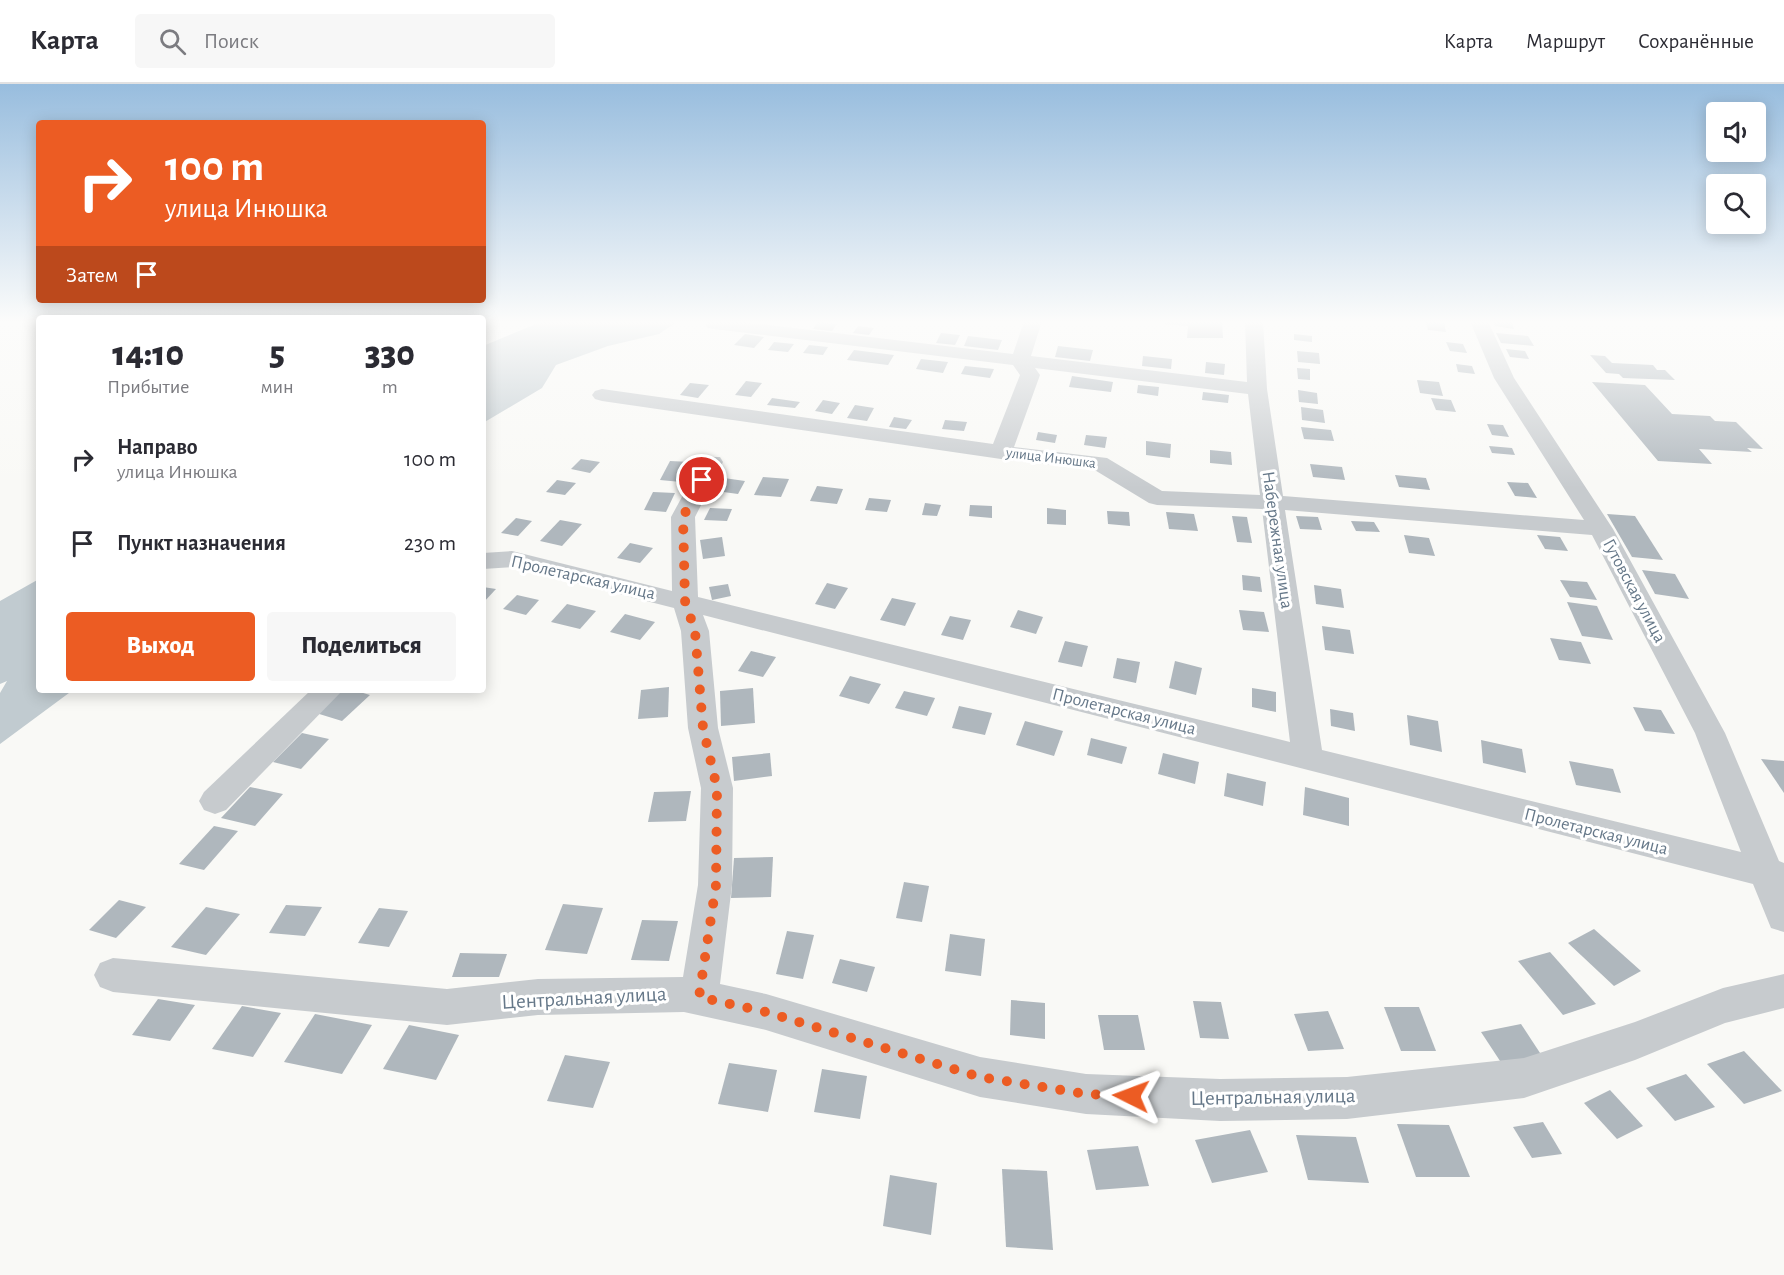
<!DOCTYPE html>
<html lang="ru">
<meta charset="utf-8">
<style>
:root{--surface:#fff;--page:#f7f7f7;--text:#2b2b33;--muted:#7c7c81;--line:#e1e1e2;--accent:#ec5c23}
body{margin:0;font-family:"Alegreya Sans",sans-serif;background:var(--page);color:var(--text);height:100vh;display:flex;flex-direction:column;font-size:22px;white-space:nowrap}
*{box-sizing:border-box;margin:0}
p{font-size:20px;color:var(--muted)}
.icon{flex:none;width:33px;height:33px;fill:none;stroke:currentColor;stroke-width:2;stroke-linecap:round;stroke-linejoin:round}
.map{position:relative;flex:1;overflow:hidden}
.drawer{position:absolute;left:36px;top:231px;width:450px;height:378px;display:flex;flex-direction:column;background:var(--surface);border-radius:6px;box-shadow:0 3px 15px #0003}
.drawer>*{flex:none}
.hud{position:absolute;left:36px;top:36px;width:450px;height:183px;border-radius:6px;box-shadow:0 3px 15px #0003;background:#ec5c23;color:#fff;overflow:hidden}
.controls{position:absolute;left:1706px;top:18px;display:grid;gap:12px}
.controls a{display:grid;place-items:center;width:60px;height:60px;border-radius:6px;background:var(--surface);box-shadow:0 3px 15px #0003;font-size:30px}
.pin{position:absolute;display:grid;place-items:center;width:51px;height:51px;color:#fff;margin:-26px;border:3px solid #fff;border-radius:50%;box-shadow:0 2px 6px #0007}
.me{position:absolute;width:66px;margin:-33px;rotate:273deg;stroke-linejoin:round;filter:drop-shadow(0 0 4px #0008)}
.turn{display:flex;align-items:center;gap:21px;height:126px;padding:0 30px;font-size:27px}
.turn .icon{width:78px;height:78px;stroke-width:2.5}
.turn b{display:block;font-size:42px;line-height:51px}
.then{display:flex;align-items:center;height:57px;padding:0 30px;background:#0003;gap:12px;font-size:22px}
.eta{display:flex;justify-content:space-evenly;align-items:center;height:102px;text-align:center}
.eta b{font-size:36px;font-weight:800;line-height:42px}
.action{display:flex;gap:12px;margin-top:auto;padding:12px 30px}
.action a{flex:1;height:69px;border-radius:6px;background:var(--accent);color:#fff;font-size:24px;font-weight:800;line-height:69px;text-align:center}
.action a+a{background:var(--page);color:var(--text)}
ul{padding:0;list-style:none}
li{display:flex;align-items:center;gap:18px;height:84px;padding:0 30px}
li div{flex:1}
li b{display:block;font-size:22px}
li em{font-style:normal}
header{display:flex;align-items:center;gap:36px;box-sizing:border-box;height:84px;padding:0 30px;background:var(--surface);border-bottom:2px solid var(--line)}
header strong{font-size:28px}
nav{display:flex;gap:33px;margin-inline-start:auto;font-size:21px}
.search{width:420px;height:54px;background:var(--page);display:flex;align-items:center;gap:15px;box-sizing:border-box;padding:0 21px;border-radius:6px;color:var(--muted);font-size:22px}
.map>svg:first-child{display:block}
.water{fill:#c1cbd0}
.building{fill:#afb7bd}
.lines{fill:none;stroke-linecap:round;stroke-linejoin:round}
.minor{fill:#c7cbce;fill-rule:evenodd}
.route{stroke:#ec5c23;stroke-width:10;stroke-dasharray:0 18}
.labels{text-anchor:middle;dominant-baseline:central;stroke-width:6;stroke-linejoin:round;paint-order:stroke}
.far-street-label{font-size:15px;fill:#667889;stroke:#fff}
.street-label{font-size:18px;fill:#667889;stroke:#fff}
.near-street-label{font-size:21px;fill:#667889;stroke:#fff}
</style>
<header>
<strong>Карта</strong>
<div class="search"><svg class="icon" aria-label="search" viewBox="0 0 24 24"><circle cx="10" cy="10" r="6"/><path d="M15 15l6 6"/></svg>Поиск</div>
<nav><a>Карта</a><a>Маршрут</a><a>Сохранённые</a></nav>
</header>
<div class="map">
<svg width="1784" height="1191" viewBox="0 0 1784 1191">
<rect width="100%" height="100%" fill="#f9f9f6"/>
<!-- water -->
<g class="water">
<path d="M543 237H678L659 250 608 262 556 281 542 304 483 339V262Z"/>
<path d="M39 495V606H73L0 660V609L7 597 0 600V517Z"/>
</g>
<!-- building -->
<g class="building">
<path d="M1165 237H1222L1223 254H1187L1188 242 1165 240Z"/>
<path d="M1426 237 1444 239 1446 248 1428 246Z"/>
<path d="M1494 237 1512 238 1514 245 1495 242Z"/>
<path d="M818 238 837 240 832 247 813 245Z"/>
<path d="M858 242 874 244 869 251 853 249Z"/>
<path d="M941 249 960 251 955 261 936 259Z"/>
<path d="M1496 249 1528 252 1534 262 1501 259Z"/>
<path d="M745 250 764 253 754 264 734 261Z"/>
<path d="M1294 250 1312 252V258L1294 256Z"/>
<path d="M968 252 1002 256 998 266 964 262Z"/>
<path d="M774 258 794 260 788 268 768 266Z"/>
<path d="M1446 258 1463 260 1467 269 1450 267Z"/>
<path d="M809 261 828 263 823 271 803 269Z"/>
<path d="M1058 262 1093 266 1090 277 1055 273Z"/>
<path d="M1506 265 1525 267 1529 275 1510 273Z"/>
<path d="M854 266 894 271 888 281 847 276Z"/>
<path d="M1297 267 1319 269 1320 280 1298 278Z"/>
<path d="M1590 271 1605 272 1612 279 1653 281 1657 286H1665L1675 296 1623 294 1619 290 1606 289Z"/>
<path d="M1143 272 1172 275 1171 285 1142 282Z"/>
<path d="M921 275 948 278 943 289 916 285Z"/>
<path d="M1206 278 1225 280 1224 291 1205 289Z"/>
<path d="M1456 280 1472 282 1475 290 1458 288Z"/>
<path d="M965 282 994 285 990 294 961 290Z"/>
<path d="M1297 284 1310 285V296L1298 295Z"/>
<path d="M1072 292 1113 298 1111 308 1069 303Z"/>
<path d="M1417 296 1439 298 1443 312 1420 309Z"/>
<path d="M746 297 762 299 751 313 735 311Z"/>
<path d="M1592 298 1645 301 1672 330 1710 332 1715 337 1736 338 1763 365 1747 364 1752 368 1699 365 1712 380 1658 377Z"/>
<path d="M690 299 709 301 698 314 680 311Z"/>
<path d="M1138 301 1159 303 1158 312 1137 309Z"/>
<path d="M1298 306 1317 309 1318 320 1299 318Z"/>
<path d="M1203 308 1229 311 1228 319 1202 316Z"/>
<path d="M772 314 800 318 795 324 767 321Z"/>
<path d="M1431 314 1451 316 1456 328 1436 326Z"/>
<path d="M823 316 840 319 832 330 815 327Z"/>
<path d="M855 321 874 324 867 337 847 334Z"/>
<path d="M1301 323 1323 326 1325 339 1302 336Z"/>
<path d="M894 333 912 336 906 345 889 343Z"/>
<path d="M945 336 967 338 964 347 942 345Z"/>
<path d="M1487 340 1503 341 1509 353 1492 351Z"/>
<path d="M1301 343 1331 346 1334 357 1304 355Z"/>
<path d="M1038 348 1057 351 1055 359 1036 356Z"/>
<path d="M1086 351 1107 353 1105 364 1084 361Z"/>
<path d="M1146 357 1171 360 1170 374 1146 371Z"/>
<path d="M1489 362 1512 364 1515 371 1492 369Z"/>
<path d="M1210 366 1231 368 1232 381 1210 379Z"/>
<path d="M581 375 600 378 590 389 571 385Z"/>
<path d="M670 377 691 378 681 398 660 396Z"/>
<path d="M1310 380 1342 383 1345 396 1313 393Z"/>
<path d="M1395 391 1426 394 1430 406 1399 403Z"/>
<path d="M763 393 789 395 781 413 754 411Z"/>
<path d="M724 394 745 397 738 410 716 407Z"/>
<path d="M557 396 576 399 565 411 546 408Z"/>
<path d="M1507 398 1528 399 1537 414 1515 412Z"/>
<path d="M817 402 843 405 837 420 810 417Z"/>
<path d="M653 408 675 409 666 428 644 426Z"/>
<path d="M869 414 891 416 887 428 865 426Z"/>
<path d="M925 419 941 421 937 432 922 431Z"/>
<path d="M970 421 992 422V434L969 432Z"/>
<path d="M710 424 732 425 727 437 704 436Z"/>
<path d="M1047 424 1066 426V441L1047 440Z"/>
<path d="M1107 427 1129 428 1130 442 1108 440Z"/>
<path d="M1166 428 1194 430 1198 447 1169 445Z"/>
<path d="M1607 430 1635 432 1663 476 1632 473Z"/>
<path d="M1232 432 1247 433 1252 459 1237 458Z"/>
<path d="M1296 432 1318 433 1322 446 1300 445Z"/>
<path d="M516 434 532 437 518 452 501 449Z"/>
<path d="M560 436 582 440 562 462 540 457Z"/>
<path d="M1351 437 1374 438 1380 448 1356 447Z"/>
<path d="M1404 451 1429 454 1435 472 1409 469Z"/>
<path d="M1537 451 1560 453 1568 467 1545 465Z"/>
<path d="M722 453 725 472 703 475 700 456Z"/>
<path d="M630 459 653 464 640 479 617 474Z"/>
<path d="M1642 486 1675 490 1689 515 1655 510Z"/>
<path d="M1242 491 1260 493 1262 508 1243 506Z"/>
<path d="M1560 496 1587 498 1597 516 1570 513Z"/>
<path d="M827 499 848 504 835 525 815 520Z"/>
<path d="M728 500 731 512 712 516 709 503Z"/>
<path d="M1314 501 1341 505 1344 524 1316 520Z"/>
<path d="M483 503 496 505 483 519Z"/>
<path d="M517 511 539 516 526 531 503 525Z"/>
<path d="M892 514 916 519 905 542 880 536Z"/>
<path d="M1567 518 1597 522 1613 556 1582 552Z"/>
<path d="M567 520 596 527 580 545 551 538Z"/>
<path d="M1018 526 1043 533 1036 550 1010 543Z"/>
<path d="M1239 526 1264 528 1269 548 1243 546Z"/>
<path d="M625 530 655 538 640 556 610 548Z"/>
<path d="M950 532 971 536 963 556 941 551Z"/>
<path d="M1322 542 1350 546 1354 570 1325 566Z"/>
<path d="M1550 554 1581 558 1591 580 1559 576Z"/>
<path d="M1065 557 1088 562 1082 583 1058 578Z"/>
<path d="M751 567 776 573 763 593 738 587Z"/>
<path d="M1117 574 1140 578 1136 599 1113 594Z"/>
<path d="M1175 577 1202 584 1196 611 1169 604Z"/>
<path d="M850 592 881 600 869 620 839 612Z"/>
<path d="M669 603 668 633 638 635 641 606Z"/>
<path d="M753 604 755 639 721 642 720 607Z"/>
<path d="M1252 604 1276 608V628L1252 623Z"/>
<path d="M341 606H353L370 611 342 637 316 629Z"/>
<path d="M904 607 935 614 927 632 895 624Z"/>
<path d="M959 622 992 629 985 651 952 644Z"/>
<path d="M1633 623 1661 626 1675 650 1645 647Z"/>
<path d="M1330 625 1353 629 1355 647 1331 642Z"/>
<path d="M1407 631 1438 637 1442 668 1410 661Z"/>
<path d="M1025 637 1063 647 1054 672 1016 661Z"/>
<path d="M302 649 329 655 301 685 273 678Z"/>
<path d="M1091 654 1127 663 1122 680 1087 671Z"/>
<path d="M1481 656 1522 665 1526 689 1483 679Z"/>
<path d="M770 669 772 692 734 697 732 673Z"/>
<path d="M1163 669 1199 678 1195 700 1158 690Z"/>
<path d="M1761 675 1784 677V709Z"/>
<path d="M1569 677 1613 685 1621 709 1576 701Z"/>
<path d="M1227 689 1266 698 1263 722 1224 712Z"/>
<path d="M250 703 283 710 255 742 221 734Z"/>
<path d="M1305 703 1349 714V742L1303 731Z"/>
<path d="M691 707 686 737 648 738 654 708Z"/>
<path d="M214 742 238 747 204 786 179 780Z"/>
<path d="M773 773 771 813 731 814 734 774Z"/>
<path d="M904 798 929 802 922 838 896 834Z"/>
<path d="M119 816 146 823 116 854 89 846Z"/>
<path d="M563 820 603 824 587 870 545 866Z"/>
<path d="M286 821 322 823 305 852 269 849Z"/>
<path d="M206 823 240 830 206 871 171 863Z"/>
<path d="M379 824 408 827 389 863 358 859Z"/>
<path d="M642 836 678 837 669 877 631 876Z"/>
<path d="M1594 845 1641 887 1614 902 1568 859Z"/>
<path d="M787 847 814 851 803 895 776 890Z"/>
<path d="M950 850 985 855 981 892 945 887Z"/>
<path d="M1550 868 1596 920 1563 931 1518 877Z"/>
<path d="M460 869 507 870 499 893H452Z"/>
<path d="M840 875 875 883 867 908 832 899Z"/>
<path d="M158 915 195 921 170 957 132 951Z"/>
<path d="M1011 916 1045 919V955L1010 951Z"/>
<path d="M1193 917 1221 918 1229 955 1200 954Z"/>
<path d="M242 922 281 929 253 973 212 965Z"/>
<path d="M1384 923H1419L1436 967H1401Z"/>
<path d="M1328 927 1344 965 1308 967 1294 930Z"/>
<path d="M315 930 372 941 342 990 284 978Z"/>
<path d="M1098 931H1138L1145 966H1104Z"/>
<path d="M1521 940 1542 972 1502 980 1481 948Z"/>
<path d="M409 941 459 951 436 996 383 985Z"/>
<path d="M1744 967 1782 1007 1744 1020 1707 980Z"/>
<path d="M565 971 610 978 593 1024 547 1017Z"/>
<path d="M729 979 777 986 768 1028 718 1020Z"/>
<path d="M822 985 867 992 860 1035 814 1028Z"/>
<path d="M1686 990 1715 1023 1675 1037 1646 1004Z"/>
<path d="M1610 1006 1643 1042 1617 1055 1584 1019Z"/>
<path d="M1543 1038 1562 1070 1532 1074 1513 1043Z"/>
<path d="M1397 1040 1449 1041 1470 1093H1416Z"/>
<path d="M1250 1046 1268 1088 1212 1099 1195 1056Z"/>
<path d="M1296 1051 1356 1053 1369 1099 1308 1096Z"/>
<path d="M1138 1062 1149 1102 1096 1106 1087 1066Z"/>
<path d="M1002 1085 1047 1087 1053 1166 1006 1163Z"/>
<path d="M890 1091 937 1099 931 1151 883 1142Z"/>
</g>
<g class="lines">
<!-- minor -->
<g class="minor">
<path d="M707 237H734L1013 270 1024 237H1042L1031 272 1247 298 1245 237H1263L1267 305 1283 412 1584 436 1494 294 1470 237H1488L1514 294 1613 445 1725 649 1779 777 1784 779V848L1771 844 1753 800 703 531 709 547 718 644 733 704 732 801 720 900 766 910 980 973 1086 990 1220 995 1347 993 1524 974 1635 938 1723 904 1784 890V924L1725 939 1635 976 1524 1014 1347 1035 1220 1037 1086 1030 980 1013 766 946 684 928 538 931 447 941 113 908 100 903 94 891 100 879 113 874 447 905 538 895 683 893 698 801 701 704 688 644 681 547 674 524 512 483 483 485V469L512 467 672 507 671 433 701 378 704 373H720L723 378 695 433 698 513 1290 658 1262 425 1157 421 1149 419 1093 385 1001 375 602 317 595 315 592 311 595 307 602 305 993 360 1020 291 1013 281 714 245 708 244 705 240ZM1035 284 1248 310 1260 411 1162 407 1107 374 1014 363 1040 291ZM1285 426 1592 451 1695 649 1741 768 1322 666Z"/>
<path d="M311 606H343L226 726 215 730 204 726 199 717 204 708Z"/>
</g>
</g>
<!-- sky -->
<linearGradient id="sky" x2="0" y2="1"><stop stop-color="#98bdde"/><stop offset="0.59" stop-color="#fcfcfb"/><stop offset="1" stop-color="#fcfcfb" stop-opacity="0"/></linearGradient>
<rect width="1784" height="404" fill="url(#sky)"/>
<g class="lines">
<!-- route -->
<path class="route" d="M702 396 683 433 685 517 695 547 703 644 717 704 716 801 699 913 766 928 980 993 1086 1010 1131 1012"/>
</g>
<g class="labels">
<!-- far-street labels -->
<g class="far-street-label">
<text transform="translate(1051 374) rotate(7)">улица Инюшка</text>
</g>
<!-- street labels -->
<g class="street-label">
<text transform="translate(1277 456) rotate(82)">Набережная улица</text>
<text transform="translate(583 494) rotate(13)">Пролетарская улица</text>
<text transform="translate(1634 507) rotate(62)">Гутовская улица</text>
<text transform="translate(1124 628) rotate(14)">Пролетарская улица</text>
<text transform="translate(1596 748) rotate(14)">Пролетарская улица</text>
</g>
<!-- near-street labels -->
<g class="near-street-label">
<text transform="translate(584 914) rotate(-3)">Центральная улица</text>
<text transform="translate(1273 1013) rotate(-1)">Центральная улица</text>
</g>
</g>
</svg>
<div class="controls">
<a><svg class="icon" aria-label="sound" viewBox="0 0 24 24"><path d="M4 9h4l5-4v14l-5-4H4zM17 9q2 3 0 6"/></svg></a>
<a><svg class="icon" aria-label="search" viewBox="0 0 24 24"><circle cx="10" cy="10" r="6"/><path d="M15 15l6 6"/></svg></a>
</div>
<div class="pin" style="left:702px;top:396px;background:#d93025"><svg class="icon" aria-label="arrive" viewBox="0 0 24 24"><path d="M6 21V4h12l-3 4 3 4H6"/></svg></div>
<svg class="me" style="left:1131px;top:1012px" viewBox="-20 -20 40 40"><path d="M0-17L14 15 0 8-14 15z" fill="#ec5c23" stroke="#fff" stroke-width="4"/></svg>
<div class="hud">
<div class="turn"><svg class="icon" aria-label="right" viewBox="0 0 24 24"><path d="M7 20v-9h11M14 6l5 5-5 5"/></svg><div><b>100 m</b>улица Инюшка</div></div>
<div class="then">Затем<svg class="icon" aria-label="arrive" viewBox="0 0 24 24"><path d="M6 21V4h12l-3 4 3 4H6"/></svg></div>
</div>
<section class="drawer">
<div class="eta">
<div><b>14:10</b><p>Прибытие</p></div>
<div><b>5</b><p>мин</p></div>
<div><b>330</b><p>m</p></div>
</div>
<ul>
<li><svg class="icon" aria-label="right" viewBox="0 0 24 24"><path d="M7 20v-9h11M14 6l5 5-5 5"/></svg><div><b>Направо</b><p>улица Инюшка</p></div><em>100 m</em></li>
<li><svg class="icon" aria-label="arrive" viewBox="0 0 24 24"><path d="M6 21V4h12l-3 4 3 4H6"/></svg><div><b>Пункт назначения</b></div><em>230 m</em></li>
</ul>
<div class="action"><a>Выход</a><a>Поделиться</a></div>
</section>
</div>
